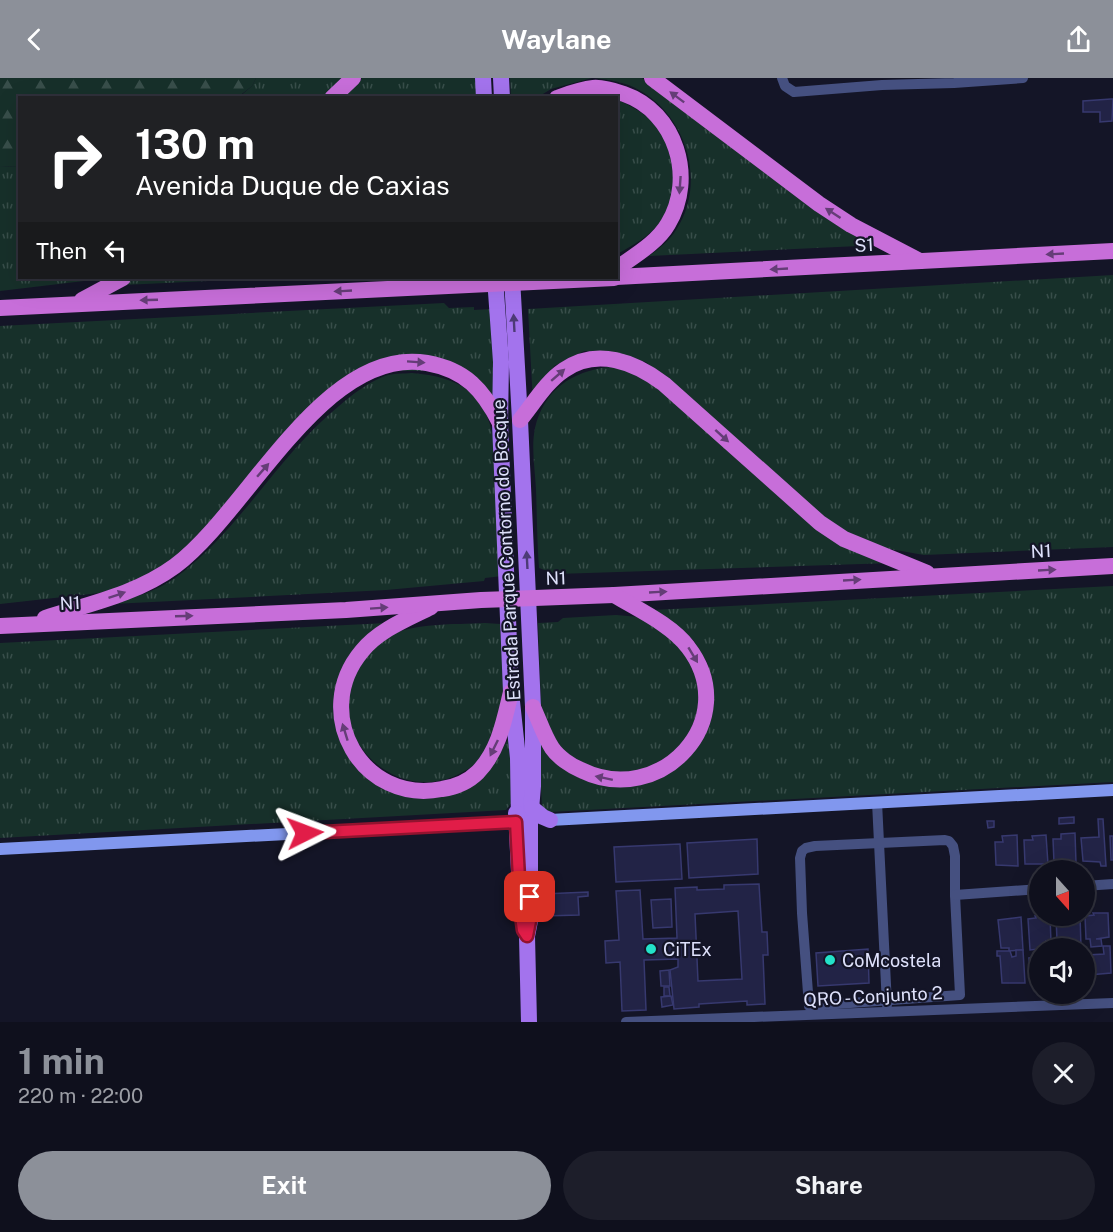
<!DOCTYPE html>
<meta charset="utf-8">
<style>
:root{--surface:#0f101d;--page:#1d1e2a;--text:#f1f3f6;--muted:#9b9da4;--line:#2f303b;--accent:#8c9099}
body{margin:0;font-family:"Public Sans",sans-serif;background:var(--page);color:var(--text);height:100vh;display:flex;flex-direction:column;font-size:22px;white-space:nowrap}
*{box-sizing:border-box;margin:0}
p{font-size:20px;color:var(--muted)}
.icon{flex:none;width:33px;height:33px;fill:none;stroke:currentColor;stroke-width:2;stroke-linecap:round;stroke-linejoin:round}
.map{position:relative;height:944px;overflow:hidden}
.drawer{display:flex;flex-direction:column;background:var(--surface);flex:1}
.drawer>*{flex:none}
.guide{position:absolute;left:18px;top:18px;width:600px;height:183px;border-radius:0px;box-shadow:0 6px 24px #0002,0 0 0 2px var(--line);background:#202124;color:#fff;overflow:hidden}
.needle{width:39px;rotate:159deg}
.fabs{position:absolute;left:1029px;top:782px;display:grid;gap:12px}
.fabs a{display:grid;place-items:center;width:66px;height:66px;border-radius:50%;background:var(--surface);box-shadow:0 6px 24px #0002,0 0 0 2px var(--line);font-size:30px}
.pin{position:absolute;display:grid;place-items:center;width:51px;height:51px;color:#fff;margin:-26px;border-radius:12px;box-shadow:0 3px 9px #0006}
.me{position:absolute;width:66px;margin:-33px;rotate:87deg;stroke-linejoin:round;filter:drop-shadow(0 0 4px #0008)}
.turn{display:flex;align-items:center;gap:21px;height:126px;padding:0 18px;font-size:27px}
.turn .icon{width:78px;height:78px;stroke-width:2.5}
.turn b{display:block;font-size:42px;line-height:51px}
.then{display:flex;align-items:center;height:57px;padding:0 18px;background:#0003;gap:12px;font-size:22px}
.round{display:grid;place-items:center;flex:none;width:63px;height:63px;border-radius:32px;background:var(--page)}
.overview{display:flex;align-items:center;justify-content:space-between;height:102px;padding:0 18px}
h1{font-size:36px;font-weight:700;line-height:45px;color:var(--accent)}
.cta{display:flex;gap:12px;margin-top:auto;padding:12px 18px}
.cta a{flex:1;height:69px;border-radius:36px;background:var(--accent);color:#fff;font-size:24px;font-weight:700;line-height:69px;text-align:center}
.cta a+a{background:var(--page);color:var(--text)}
header{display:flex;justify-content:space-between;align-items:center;height:78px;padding:0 18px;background:var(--accent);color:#fff;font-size:27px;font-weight:700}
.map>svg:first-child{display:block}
.grass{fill:url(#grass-tufts)}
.forest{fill:url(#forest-firs)}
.building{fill:#222346;stroke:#37396f;stroke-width:1.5;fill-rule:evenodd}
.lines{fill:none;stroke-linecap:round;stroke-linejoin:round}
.minor{stroke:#455080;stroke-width:10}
.secondary{stroke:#8197ee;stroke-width:12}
.primary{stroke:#a373ed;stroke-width:16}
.trunk{stroke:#c76ed9;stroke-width:16}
.oneway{fill:#653d77}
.oneway2{fill:#4d3b76}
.route-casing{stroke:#92132f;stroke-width:15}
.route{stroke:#e11d48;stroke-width:10}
.poi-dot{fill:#23e2c9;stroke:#141527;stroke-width:2}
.labels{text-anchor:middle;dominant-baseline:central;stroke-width:4.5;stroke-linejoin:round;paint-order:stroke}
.street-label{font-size:18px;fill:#dee1fb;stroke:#141527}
.poi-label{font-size:18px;fill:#dee1fb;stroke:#141527;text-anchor:start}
</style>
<header><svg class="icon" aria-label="back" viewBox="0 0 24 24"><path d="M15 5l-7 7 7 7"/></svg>Waylane<svg class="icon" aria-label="share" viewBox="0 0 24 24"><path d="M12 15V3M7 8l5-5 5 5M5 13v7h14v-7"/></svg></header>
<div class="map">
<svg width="1113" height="944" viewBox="0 0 1113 944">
<defs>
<pattern id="grass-tufts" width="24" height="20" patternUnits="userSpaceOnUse" patternTransform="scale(1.5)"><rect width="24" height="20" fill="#17302a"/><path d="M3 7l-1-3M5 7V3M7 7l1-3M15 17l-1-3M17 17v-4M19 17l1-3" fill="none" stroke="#384e4a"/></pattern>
<pattern id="forest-firs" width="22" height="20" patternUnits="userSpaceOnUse" patternTransform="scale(1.5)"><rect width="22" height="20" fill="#17302a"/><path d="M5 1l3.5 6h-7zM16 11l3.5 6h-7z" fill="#384e4a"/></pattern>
</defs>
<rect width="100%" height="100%" fill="#141527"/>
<!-- grass -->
<g class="grass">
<path d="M256 0H344L323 19 238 20 252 8Z"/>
<path d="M362 0H478L479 19 421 20 396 17 377 19 340 20Z"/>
<path d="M510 0H592L551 11 538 19H511Z"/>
<path d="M594 0H642L816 130 880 167 649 178C659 171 670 162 676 152 707 105 687 38 639 12 626 4 609 2 594 0Z"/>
<path d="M617 22C630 27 646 36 655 47 677 72 680 116 661 143 650 158 632 168 617 176Z"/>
<path d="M19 88 20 200H109L0 213V89Z"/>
<path d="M1113 197V469L924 477 873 468 834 449 646 284 614 274 584 273 554 288 533 325 528 231Z"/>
<path d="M137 200H274L123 207Z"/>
<path d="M444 225 449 230 474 229V232L493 231V320L462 293H365L195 467 153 499 99 515 0 526V248Z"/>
<path d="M608 289 624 291 656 307 824 455 892 485 556 496 539 490C537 463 537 437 536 411 535 392 531 369 535 350 544 312 571 294 608 289Z"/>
<path d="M412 295C459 299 486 314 494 364L502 498 485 500 484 503 386 512 112 526C133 520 157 513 175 500 240 453 277 378 339 328 353 316 367 305 385 298 393 295 403 296 412 295Z"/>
<path d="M1113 508V704L550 734 542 730 538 652 564 690 600 706 620 709 647 704 680 687 713 610 707 584 694 563 685 554 653 532Z"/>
<path d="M616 537 639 539 673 559 691 577 701 625 689 656 676 674 645 691 622 696 599 693 566 675 551 660 541 626 538 545 558 544 563 540Z"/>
<path d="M386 545C376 553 364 560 356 569 332 594 339 628 342 659L399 714 484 698 509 660 512 724 506 732 0 760V565Z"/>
<path d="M485 545 500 546C502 582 509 635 491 668 484 681 470 691 457 697 385 730 313 640 364 581 371 574 378 563 386 559 416 544 453 547 485 545Z"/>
</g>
<!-- forest -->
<path class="forest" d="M0 0H256L252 8 238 19 20 20 19 88 0 89Z"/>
<!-- building -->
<g class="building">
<path d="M1111 21H1113L1112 43 1100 44V34H1083V23Z"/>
<path d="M1074 739V745L1059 746V740Z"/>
<path d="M1098 741H1103L1106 788H1101L1100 784 1083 783 1081 760 1099 759Z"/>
<path d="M987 743H994V749L988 750Z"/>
<path d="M1075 755 1076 785H1054L1053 761H1061V756Z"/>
<path d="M1017 757 1018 788 996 787 995 764H1003L1002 758Z"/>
<path d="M1046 757 1048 786H1025L1024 762H1033L1032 758Z"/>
<path d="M1110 758H1113V782H1111Z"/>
<path d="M757 761 758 796 689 800 687 765Z"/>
<path d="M680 766 682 801 616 804 614 769Z"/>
<path d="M759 806 762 854H767L768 877H763L765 926 747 927V923L699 926V929L674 931 670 892 678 889V881L644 882 646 932 622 933 620 884 606 885 605 863 619 862 616 813 640 812 643 861 677 860 675 810 697 809V812L724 811V807ZM738 833 742 901 698 903 695 836Z"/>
<path d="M588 814V818L578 819 579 837 544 838 543 816Z"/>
<path d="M671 821 672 849 653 850 651 822Z"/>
<path d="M1093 835H1108L1109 859 1096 861H1101L1102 868 1091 869 1090 861H1086L1085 838 1094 837Z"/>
<path d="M1065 837H1080L1081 869 1051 870V862H1057L1056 839Z"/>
<path d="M1035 838H1050L1051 864 1046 863 1047 870 1030 872 1028 841 1036 840Z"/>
<path d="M1021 839 1023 872 1009 873V870H1001L998 842Z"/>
<path d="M1103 868H1110L1111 895 1089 897 1087 877 1104 876Z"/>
<path d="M868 871 869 905 818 908 816 875Z"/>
<path d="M1016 872H1023L1025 905H1002L1000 878H997V873H1010L1012 879 1016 878Z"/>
<path d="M1040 879V904L1031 903 1029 880Z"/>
<path d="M669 892 670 908H661L660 893Z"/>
<path d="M664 909H669L670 918H664Z"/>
<path d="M671 918 673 927 662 929 661 919Z"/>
</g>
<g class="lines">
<!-- minor -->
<g class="minor">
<path d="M782 0 785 8 794 14 882 7 954 5 1023 0"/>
<path d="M877 724 887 927"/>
<path d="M945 762 949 763 953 768 955 778V817L960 917 809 928 802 835 800 780 802 773 806 770 815 768Z"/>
<path d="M1084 808 1113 806"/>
<path d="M955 817 1040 811"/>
<path d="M626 944 1113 925"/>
</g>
<!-- secondary -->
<g class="secondary">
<path d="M550 742 1113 712"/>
<path d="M0 771 516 744"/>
</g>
<!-- primary -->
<g class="primary">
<path d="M483 0 484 20"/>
<path d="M501 0 502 20"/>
<path d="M495 200 501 284 500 345 511 614 518 680 519 744"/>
<path d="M512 200 520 342 533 629V708L530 743V843L527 858 529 944"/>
<path d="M532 730 543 739 550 742"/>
<path d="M516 735 519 793"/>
</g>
<!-- trunk -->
<g class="trunk">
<path d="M652 0 819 126 851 147 920 183"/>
<path d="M332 20 353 0"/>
<path d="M557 20C568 16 581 11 593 10 603 9 615 13 624 16 676 34 696 100 668 146 657 165 634 178 616 191"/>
<path d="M616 199 1113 173"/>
<path d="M82 222 123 200"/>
<path d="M0 230 614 200"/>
<path d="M520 342C534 325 546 304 564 292 597 269 635 284 664 306L820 445 844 461 927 495"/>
<path d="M431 529C407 541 379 552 362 573 310 635 362 727 442 711 456 709 468 704 478 694 499 672 504 643 511 614"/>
<path d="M45 540C89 526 137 516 175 488 247 435 324 267 427 285 466 292 483 312 500 345"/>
<path d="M0 548 346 532 481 522 614 517 1113 488"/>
<path d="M533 629C539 642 544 658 552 670 558 679 571 688 581 692 660 731 744 642 688 569 672 547 637 531 614 517"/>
</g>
</g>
<!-- one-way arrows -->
<defs><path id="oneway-solid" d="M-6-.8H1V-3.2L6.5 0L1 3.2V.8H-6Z" transform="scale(1.5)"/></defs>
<g class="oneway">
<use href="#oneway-solid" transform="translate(677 19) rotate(-143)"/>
<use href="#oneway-solid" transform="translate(680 107) rotate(94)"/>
<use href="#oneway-solid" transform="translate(833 135) rotate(-147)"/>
<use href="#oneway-solid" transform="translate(1055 176) rotate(177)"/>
<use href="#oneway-solid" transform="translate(779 191) rotate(177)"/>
<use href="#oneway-solid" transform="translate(343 213) rotate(177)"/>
<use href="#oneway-solid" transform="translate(149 222) rotate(178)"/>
<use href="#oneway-solid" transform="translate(416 284) rotate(4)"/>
<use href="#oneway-solid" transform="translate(558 297) rotate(-41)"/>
<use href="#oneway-solid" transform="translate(722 358) rotate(42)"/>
<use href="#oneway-solid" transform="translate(263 392) rotate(-49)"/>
<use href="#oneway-solid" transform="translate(1047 492) rotate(-3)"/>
<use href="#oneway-solid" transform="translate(852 502) rotate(-3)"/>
<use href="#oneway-solid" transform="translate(658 514) rotate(-3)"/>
<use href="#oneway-solid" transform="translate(117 517) rotate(-19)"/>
<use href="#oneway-solid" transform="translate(379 530) rotate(-4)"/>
<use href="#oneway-solid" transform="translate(184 538) rotate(-2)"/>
<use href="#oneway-solid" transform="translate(693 577) rotate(59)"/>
<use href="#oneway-solid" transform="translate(345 654) rotate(-107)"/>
<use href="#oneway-solid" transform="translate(494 670) rotate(116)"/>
<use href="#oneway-solid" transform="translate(604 700) rotate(-168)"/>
</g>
<g class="oneway2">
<use href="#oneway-solid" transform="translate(514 245) rotate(-93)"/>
<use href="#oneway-solid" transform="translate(527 482) rotate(-93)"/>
</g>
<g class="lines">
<defs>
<path id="route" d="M305 755 516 744 521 838 523 852 527 858 530 843V819"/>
</defs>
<!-- route casing -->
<use href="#route" class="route-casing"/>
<!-- route -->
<use href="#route" class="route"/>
</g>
<!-- markers -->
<g class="poi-dot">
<circle cx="651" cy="871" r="6"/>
<circle cx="830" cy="882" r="6"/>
</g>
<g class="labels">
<!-- street labels -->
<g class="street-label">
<text transform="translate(864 167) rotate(-3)">S1</text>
<text transform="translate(506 472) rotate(-93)">Estrada Parque Contorno do Bosque</text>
<text transform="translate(1041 473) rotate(-3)">N1</text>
<text transform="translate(556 500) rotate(-2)">N1</text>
<text transform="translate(70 525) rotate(-3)">N1</text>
<text transform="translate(873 918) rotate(-3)">QRO - Conjunto 2</text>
</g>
<!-- poi labels -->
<g class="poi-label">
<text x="663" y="871">CiTEx</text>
<text x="842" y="882">CoMcostela</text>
</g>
</g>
</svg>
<div class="fabs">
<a><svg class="needle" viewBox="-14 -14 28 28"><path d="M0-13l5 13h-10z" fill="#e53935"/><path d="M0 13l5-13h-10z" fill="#9b9da4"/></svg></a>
<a><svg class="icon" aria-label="sound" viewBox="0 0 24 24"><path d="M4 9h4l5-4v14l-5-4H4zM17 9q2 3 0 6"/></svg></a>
</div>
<div class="pin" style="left:530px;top:819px;background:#d93025"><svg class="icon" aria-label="arrive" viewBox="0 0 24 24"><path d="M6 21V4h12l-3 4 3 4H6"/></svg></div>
<svg class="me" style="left:305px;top:755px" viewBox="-20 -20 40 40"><path d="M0-17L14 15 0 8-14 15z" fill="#e11d48" stroke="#fff" stroke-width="4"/></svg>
<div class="guide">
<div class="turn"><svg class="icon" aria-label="right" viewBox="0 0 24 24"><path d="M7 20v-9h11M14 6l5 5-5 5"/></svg><div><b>130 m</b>Avenida Duque de Caxias</div></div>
<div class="then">Then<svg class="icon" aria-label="left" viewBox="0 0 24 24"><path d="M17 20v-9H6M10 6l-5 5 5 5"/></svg></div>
</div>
</div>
<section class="drawer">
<div class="overview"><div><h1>1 min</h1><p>220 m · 22:00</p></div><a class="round"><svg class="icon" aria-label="close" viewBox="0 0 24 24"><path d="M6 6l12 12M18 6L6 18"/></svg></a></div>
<div class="cta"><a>Exit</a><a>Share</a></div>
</section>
